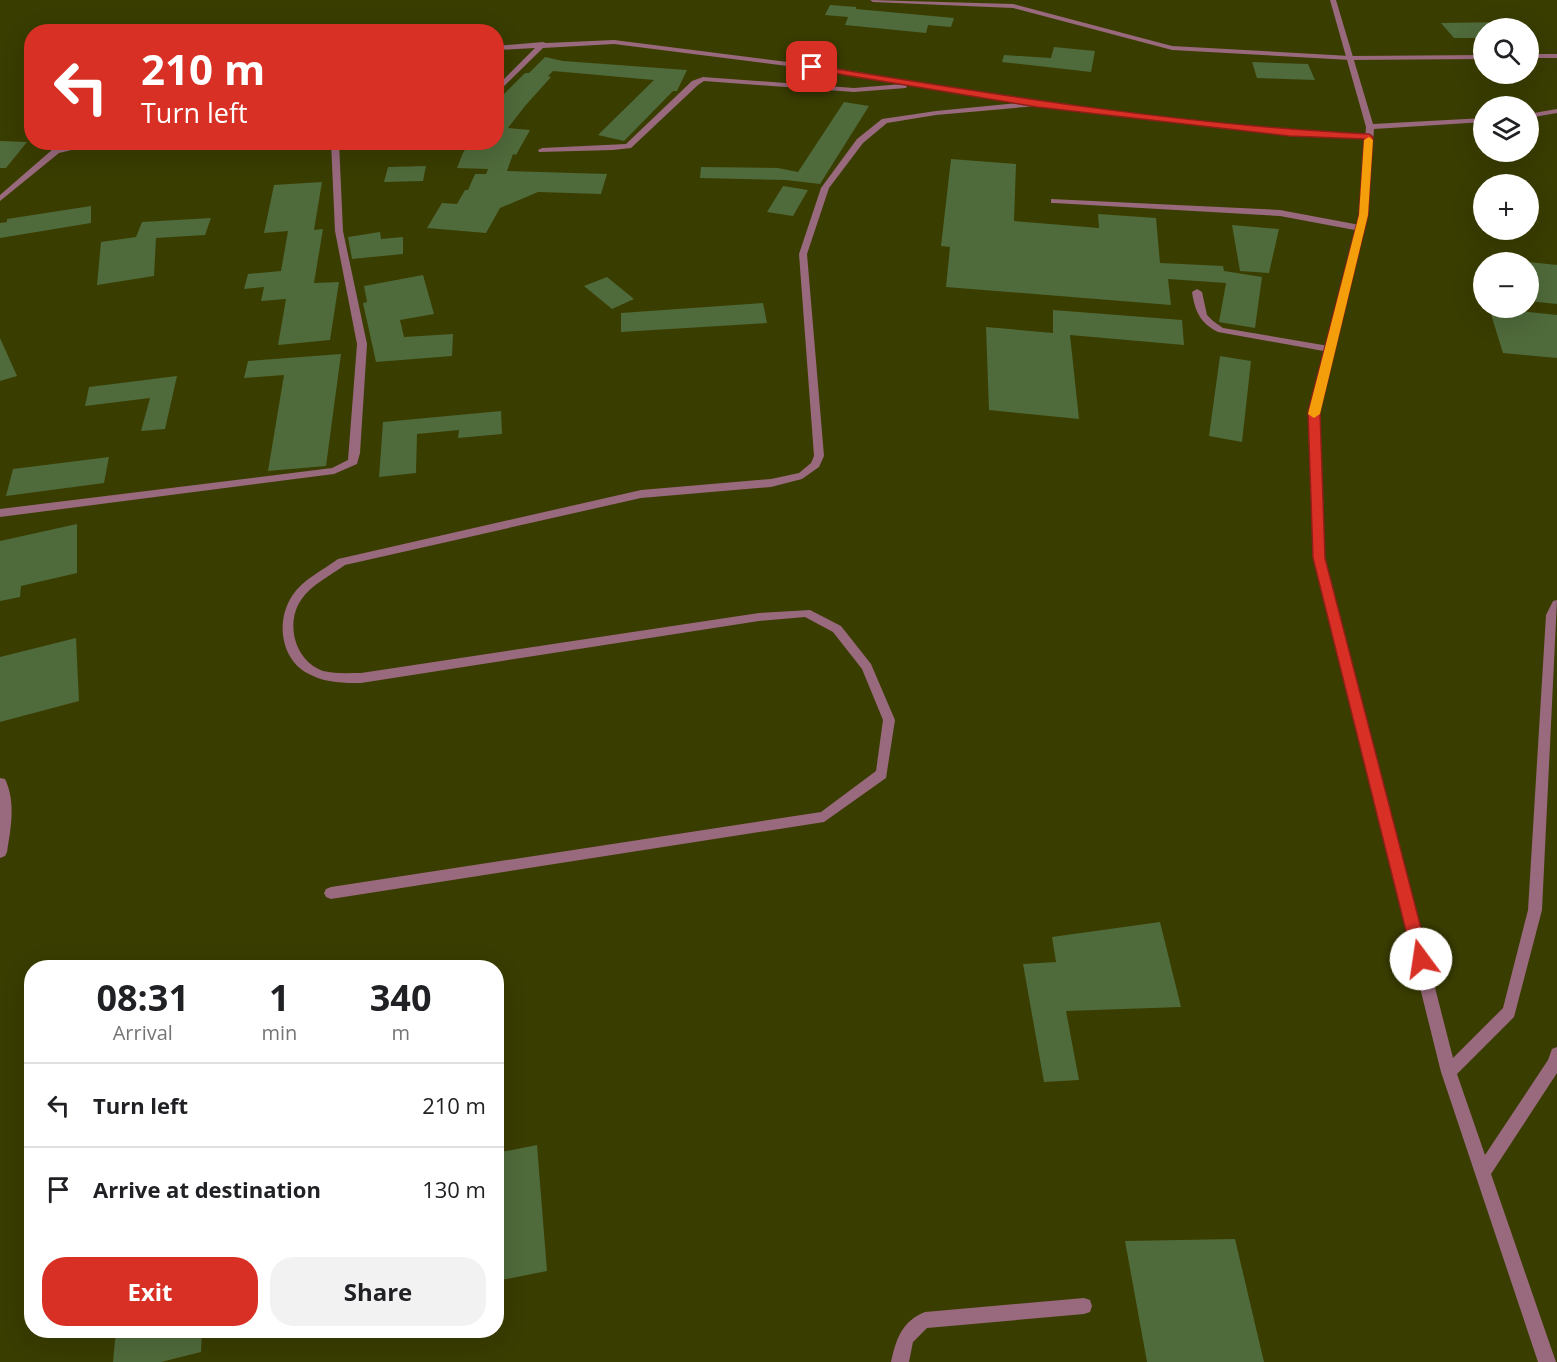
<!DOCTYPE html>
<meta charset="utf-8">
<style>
:root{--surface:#fff;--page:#f2f2f2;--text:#202124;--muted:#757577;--line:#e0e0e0;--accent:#d93025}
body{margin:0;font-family:"Open Sans",sans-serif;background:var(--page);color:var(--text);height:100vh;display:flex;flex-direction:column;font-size:22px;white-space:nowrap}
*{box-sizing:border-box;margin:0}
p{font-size:20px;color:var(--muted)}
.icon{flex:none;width:33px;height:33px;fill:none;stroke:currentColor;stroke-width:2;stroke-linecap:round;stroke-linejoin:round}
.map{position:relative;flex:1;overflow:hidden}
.panel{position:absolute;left:24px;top:960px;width:480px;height:378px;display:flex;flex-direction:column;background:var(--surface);border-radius:24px;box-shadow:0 6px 24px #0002}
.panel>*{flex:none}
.hud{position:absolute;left:24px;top:24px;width:480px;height:126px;border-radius:24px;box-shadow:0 6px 24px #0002;background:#d93025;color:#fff;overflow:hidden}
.controls{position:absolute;left:1473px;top:18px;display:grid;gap:12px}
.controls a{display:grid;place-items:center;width:66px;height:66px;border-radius:50%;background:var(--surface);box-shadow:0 6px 24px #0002;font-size:30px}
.pin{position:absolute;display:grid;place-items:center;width:51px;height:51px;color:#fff;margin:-26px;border-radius:12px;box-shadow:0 3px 9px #0006}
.me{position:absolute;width:66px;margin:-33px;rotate:346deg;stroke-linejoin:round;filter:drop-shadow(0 0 4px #0008)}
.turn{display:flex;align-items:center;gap:21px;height:126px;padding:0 18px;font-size:27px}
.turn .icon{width:78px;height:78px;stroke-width:2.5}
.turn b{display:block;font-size:42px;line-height:51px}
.eta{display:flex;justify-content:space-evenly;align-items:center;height:102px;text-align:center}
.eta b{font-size:36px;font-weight:700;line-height:42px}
.cta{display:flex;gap:12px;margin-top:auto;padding:12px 18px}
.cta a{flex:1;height:69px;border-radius:24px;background:var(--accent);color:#fff;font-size:24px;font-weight:700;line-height:69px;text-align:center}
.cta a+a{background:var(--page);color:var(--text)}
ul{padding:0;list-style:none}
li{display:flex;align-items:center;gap:18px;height:84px;padding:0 18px;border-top:2px solid var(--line)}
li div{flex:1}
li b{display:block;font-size:22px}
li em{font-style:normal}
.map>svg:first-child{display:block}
.building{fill:#4f6a3b}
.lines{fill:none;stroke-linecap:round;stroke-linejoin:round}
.lane{fill:#99697d;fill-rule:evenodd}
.street{fill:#99697d;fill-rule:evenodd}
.route{fill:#d93025;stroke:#8d1f18;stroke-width:1.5}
.slow{fill:#f59e0b}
</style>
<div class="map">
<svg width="1557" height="1362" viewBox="0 0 1557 1362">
<rect width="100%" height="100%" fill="#3a3d00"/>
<!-- building -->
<g class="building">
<path d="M830 5 856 7V9L954 18 951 27 928 25 926 33 845 25 848 17 825 15Z"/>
<path d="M1506 22 1512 28H1484V38H1454L1441 23Z"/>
<path d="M1054 47 1095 51 1091 72 1002 62 1004 55 1051 58Z"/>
<path d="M545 57 563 61 687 70 677 91H673L624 141 598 135 654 80 553 71 548 76 551 77 525 106 508 128 530 130 516 155 513 154 507 171 607 174 601 194 538 192 500 208 486 233 427 228 442 203 457 204 465 190H468L475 174H486L488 169 457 168 462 155 469 142H496V102L525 73H529Z"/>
<path d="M1252 62 1308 64 1315 80 1257 78Z"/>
<path d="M844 102 869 106 820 184 786 180 700 178 701 167 778 168 798 172Z"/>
<path d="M0 141 27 142 6 168H0Z"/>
<path d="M951 159 1016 164 1014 221 1099 228 1098 214 1156 218 1160 263 1223 266 1224 271 1262 277 1255 328 1219 322 1226 283 1168 279 1171 305 946 287 950 247 941 246Z"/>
<path d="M426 166 423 181 384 182 388 167Z"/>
<path d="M322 182 314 230 323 229 314 283 339 282 330 340 278 345 286 299 261 301 264 287 244 289 248 274 281 271 288 231 264 233 274 185Z"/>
<path d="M783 186 808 190 793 216 767 212Z"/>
<path d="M91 206V223L0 238V223L7 222V219Z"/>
<path d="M211 218 205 235 156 238 154 276 97 285 101 242 136 237 142 222Z"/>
<path d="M1232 225 1279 229 1269 273 1240 271Z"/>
<path d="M380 232 381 239 403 237V254L352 259 348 237Z"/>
<path d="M1528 262 1557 265V304L1528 301Z"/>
<path d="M423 275 434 314 400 320 404 337 453 334 452 356 376 362 363 303 367 302 364 286Z"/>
<path d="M607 277 634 299 612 309 584 286Z"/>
<path d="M763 303 767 323 621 332V313Z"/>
<path d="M1489 308 1557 315V358L1503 353Z"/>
<path d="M1053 310 1182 320 1184 345 1070 335 1079 419 989 410 986 327 1053 333Z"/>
<path d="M0 338 17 376 0 381Z"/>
<path d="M341 354 326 466 268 471 284 375 244 378 248 361Z"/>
<path d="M1220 356 1251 361 1242 442 1209 436Z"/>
<path d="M177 376 165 429 141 431 150 398 85 406 89 387Z"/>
<path d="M501 411 502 434 458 438 459 430 417 434 416 473 379 477 383 422Z"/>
<path d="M109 457 104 483 6 496 13 469Z"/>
<path d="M77 524V573L21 586 20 597 0 601V541Z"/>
<path d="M76 638 79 701 0 722V657Z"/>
<path d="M1160 922 1181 1007 1066 1011 1079 1080 1044 1082 1023 964 1056 962 1052 937Z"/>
<path d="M537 1145 547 1271 496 1281V1153Z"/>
<path d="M1235 1239 1264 1362H1147L1125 1241Z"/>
<path d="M116 1330H202L201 1352 161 1362H113Z"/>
</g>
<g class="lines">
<!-- lane -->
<g class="lane">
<path d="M870 0 1013 4 1172 46 1350 56 1484 55V59L1350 60 1172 50 1013 8 873 2Z"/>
<path d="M614 40 834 68 1037 102 1289 131 1369 135 1373 137 1369 139 1289 135 1037 106 936 115 887 123 863 143 829 188 807 254 824 456 819 467 802 479 771 487 641 498 345 565C330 576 312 584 301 600 285 624 295 661 323 671 335 674 349 673 361 673L759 613 810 610 841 626 871 664 895 720 886 778 824 822 331 899 326 897 324 893 326 889 331 887 821 812 876 771 883 720 862 669 833 632 805 617 759 621 361 683C344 683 327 683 311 675 281 662 275 622 292 596 303 579 322 571 338 559L641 490 771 479 799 473 811 463 814 456 799 254 821 188 857 139 882 119 936 111 1019 103 903 84 907 86 906 88 854 92 704 81 698 85 631 148 613 150 539 152 538 150 542 148 626 144 692 81 703 77 854 88 903 84 834 72 614 44 543 48 496 94V87L535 48 496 50V46L543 42 546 43Z"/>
<rect x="1528" y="54" width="29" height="4"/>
<path d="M86 142H104L59 153 0 201V195L53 149Z"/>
<path d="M331 142H339L343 231 367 344 360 453 357 464 334 474 0 517V509L332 468 348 460 357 344 335 231Z"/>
<path d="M1051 199 1280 210 1360 225 1364 228 1360 231 1280 216 1054 203H1051Z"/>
<path d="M1197 289 1202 292 1207 315 1213 321 1223 328 1329 346 1334 349 1329 352 1218 332C1200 323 1195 311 1192 292Z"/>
<path d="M0 778 5 779C16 802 11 828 7 852L5 856 0 858Z"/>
<path d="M1084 1298 1090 1300 1092 1306 1090 1312 1084 1314 927 1328 913 1342 909 1362H891C896 1339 902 1321 925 1312Z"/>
</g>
<!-- street -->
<g class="street">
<path d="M1330 0H1336L1373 124 1484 118V122L1374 129 1367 215 1319 412 1325 558 1453 1058 1503 1008 1528 910 1546 615 1553 601 1557 600 1542 910 1514 1017 1457 1074 1485 1155 1548 1060 1552 1049 1557 1047V1073L1491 1174 1556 1362H1538L1441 1072 1313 558 1309 412 1359 215 1366 127Z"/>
<path d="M1557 109V113L1528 118V114Z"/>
</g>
</g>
<!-- route -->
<path class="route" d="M812 65C997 95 1182 125 1369 134L1373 137 1368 215 1320 412 1325 558 1429 959 1427 964 1421 966 1415 964 1413 959 1313 558 1308 412 1359 215 1364 139 1289 136 1037 107 809 69V66Z"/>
<!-- slow -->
<path class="slow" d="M1369 137 1373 140 1368 215 1320 414 1314 418 1308 414 1359 215 1364 140Z"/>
</svg>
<div class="controls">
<a><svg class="icon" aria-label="search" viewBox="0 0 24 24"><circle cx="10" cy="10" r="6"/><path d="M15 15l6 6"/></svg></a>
<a><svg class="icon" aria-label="layers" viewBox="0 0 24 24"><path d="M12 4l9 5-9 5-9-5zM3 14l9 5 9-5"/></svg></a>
<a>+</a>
<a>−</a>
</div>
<div class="pin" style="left:812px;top:67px;background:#d93025"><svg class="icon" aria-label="arrive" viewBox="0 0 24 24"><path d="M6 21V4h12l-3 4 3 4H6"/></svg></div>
<svg class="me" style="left:1421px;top:959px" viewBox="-20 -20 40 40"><circle r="19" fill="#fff"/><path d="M0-13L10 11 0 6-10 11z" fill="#d93025"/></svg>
<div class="hud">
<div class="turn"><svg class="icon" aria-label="left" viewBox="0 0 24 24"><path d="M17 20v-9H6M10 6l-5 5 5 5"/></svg><div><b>210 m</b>Turn left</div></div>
</div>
<section class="panel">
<div class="eta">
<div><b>08:31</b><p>Arrival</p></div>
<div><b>1</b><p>min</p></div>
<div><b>340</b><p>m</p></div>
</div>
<ul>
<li><svg class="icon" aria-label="left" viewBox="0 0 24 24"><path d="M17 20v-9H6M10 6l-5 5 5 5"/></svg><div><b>Turn left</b></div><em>210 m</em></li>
<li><svg class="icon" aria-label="arrive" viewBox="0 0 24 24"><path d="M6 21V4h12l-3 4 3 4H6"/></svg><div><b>Arrive at destination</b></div><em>130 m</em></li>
</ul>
<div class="cta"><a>Exit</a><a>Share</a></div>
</section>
</div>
